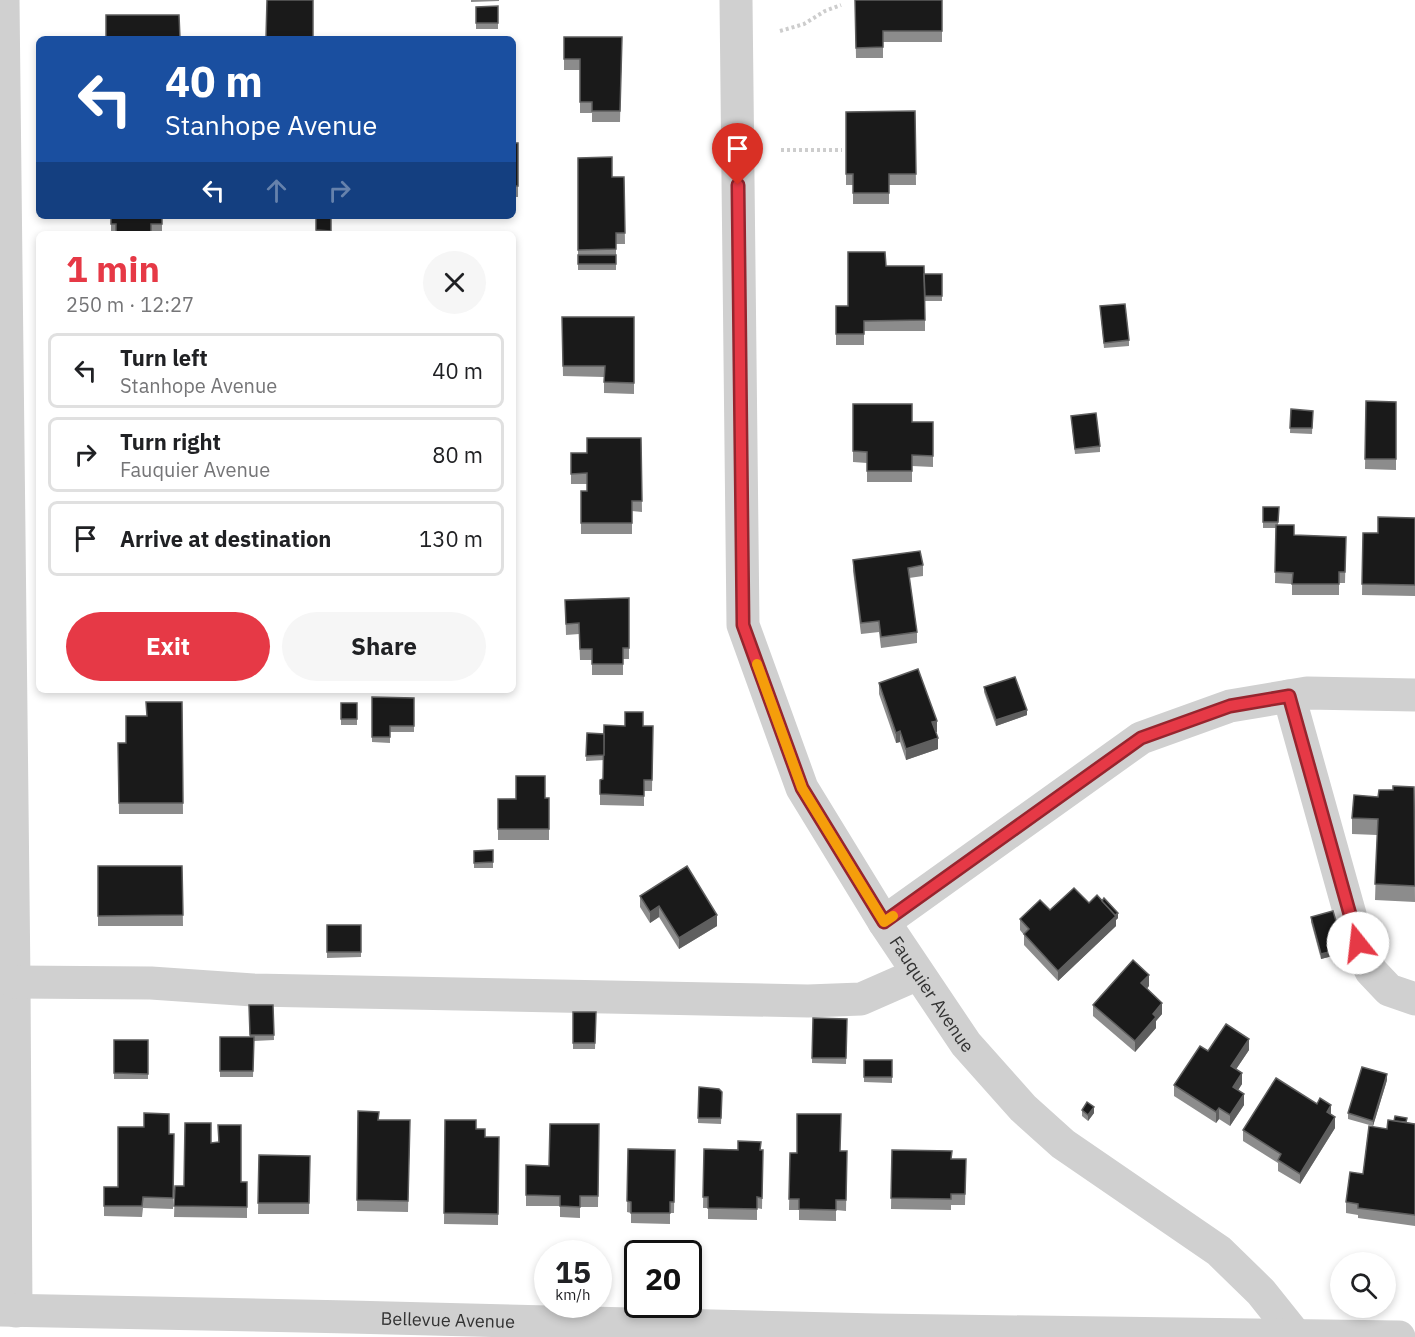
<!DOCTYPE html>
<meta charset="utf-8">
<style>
:root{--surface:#fff;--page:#f6f6f6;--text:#202124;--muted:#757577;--line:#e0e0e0;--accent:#e63946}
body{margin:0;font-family:"IBM Plex Sans",sans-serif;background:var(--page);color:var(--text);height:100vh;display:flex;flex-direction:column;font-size:22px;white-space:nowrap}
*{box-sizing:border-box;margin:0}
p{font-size:20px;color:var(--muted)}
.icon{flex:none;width:33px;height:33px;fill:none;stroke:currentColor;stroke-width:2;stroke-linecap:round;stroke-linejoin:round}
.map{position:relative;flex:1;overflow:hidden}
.details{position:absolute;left:36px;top:231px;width:480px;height:462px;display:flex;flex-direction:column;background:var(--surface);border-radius:9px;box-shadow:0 3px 9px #0003}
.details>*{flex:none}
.banner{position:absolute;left:36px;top:36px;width:480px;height:183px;border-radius:9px;box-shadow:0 3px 9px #0003;background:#1a4fa0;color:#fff;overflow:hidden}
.tools{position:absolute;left:1330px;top:1252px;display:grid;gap:12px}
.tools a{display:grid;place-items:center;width:66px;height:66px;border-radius:50%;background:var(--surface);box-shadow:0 3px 9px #0003;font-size:30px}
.speed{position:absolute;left:534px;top:1240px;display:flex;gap:12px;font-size:30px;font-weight:700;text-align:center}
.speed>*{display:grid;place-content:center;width:78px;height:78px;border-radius:50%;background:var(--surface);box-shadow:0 3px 9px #0003;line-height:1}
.speed small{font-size:15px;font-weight:400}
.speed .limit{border:3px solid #111;border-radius:9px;background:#fff;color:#111}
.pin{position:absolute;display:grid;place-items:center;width:51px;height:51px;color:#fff;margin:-62px -26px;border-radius:50% 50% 50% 0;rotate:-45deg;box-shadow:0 0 6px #0007}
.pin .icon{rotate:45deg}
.me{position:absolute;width:66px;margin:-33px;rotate:344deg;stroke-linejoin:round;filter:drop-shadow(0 0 4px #0008)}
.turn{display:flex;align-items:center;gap:21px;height:126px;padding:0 30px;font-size:27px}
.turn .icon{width:78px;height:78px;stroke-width:2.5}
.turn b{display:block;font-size:42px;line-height:51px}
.lanes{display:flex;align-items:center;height:57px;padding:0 30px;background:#0003;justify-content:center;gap:30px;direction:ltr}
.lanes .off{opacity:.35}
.round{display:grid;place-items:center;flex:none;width:63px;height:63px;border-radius:32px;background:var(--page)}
.overview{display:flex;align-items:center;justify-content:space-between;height:102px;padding:0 30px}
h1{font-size:36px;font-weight:700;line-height:45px;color:var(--accent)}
.button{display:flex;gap:12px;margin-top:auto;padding:12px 30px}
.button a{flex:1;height:69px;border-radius:36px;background:var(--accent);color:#fff;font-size:24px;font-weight:700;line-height:69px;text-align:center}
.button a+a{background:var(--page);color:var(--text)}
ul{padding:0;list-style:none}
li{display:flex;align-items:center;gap:18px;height:75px;margin:0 12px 9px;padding:0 18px;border:3px solid var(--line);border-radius:9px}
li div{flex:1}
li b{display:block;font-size:22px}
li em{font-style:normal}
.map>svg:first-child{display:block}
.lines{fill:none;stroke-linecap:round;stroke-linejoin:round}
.path{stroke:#cdcdcd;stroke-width:4;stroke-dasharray:3 3;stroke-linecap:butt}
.minor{stroke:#d0d0d0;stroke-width:33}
.wall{fill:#8c8c8c}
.shaded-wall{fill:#5f5f5f}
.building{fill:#1a1a1a;stroke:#5f5f5f;stroke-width:1.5}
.route-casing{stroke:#96252e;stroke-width:15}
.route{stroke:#e63946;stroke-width:10}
.slow{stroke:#f59e0b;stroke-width:10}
.labels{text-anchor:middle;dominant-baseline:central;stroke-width:6;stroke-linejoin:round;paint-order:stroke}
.street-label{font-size:18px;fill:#333;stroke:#fff}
</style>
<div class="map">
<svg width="1415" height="1337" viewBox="0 0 1415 1337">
<rect width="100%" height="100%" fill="#fff"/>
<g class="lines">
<!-- path -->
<g class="path">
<path d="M780 31 804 24 825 11 841 5"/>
<path d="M781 150H842"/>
</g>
<!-- minor -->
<g class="minor">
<path d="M3 0 14 982 16 1311"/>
<path id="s1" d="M736 0 743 625 802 788 884 922 966 1044 1023 1108 1063 1144 1219 1251 1261 1292 1297 1337"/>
<path d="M1289 696 1358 943 1371 971 1389 990 1415 999"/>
<path d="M884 922 1141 738 1230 706 1307 693 1415 695"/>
<path d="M14 982 151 983 253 990 808 1001 861 999 918 974"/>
<path id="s2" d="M0 1310 350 1317 877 1330 1399 1337"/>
</g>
</g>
<!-- wall -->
<g class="wall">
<path d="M471 0H499V1L471 2Z"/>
<path d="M855 0H942V42H883V58H856Z"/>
<path d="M498 6V29H476V7Z"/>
<path d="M564 37H622L620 122H592V113H580V70H564Z"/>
<path d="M915 111 916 185H889V204H853V185H846V112Z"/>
<rect x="513" y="143" width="5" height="54"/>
<path d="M578 158 612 177H624L625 244H616V270H578Z"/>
<rect x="111" y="216" width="51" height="18"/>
<rect x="316" y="216" width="15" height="18"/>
<path d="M886 266 924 274H942V301H925V331H864V345H836V306H848Z"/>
<path d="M1100 306 1129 340V346L1104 348Z"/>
<path d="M562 317H634V394L604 393V377L563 376Z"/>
<path d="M1366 401 1396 402V470L1365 469Z"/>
<path d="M853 404 912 422H933V467L912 466V482H867V463L853 462Z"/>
<path d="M1291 409 1313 411 1312 434 1290 433Z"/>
<path d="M1071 416 1100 446V452L1075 454Z"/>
<path d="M641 438 642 512 632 511V534H581V491H587V484H571V453H587Z"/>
<path d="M1263 507H1279L1278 525 1294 535 1346 537 1345 583H1339V595H1292V584L1275 583 1276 528H1263Z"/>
<path d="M1415 518V596L1362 595 1363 533H1378Z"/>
<path d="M853 560 923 565V576L909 578 917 632V643L881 648 879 632 861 634 853 571Z"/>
<path d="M629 598V659H623V675H592V660H580L579 634 566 635 565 600Z"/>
<path d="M879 683 937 732H936L938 749 906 760 900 742 896 743 879 694Z"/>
<path d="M984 687 1027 715 996 726 984 692Z"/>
<path d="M261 690H290L289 691Z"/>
<path d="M372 697 414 698V732H390V743L372 742Z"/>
<path d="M182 702 183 814H119L118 743H126L147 716Z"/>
<rect x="341" y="703" width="16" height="22"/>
<path d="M643 726H653L652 791H644V806L600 805V780L603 779 604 760 586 761 587 733 604 734Z"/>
<path d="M1414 791 1415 902 1375 900 1377 835 1352 834V818L1378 797Z"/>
<path d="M549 798V840H498V799Z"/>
<path d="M493 850V868H474V851Z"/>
<path d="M98 866H182L183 926H98Z"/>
<path d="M640 896 717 926 679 949 659 917 650 923 640 907Z"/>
<path d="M1089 903 1118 918 1116 920V926L1058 981 1024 945V935L1020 930V919L1050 910Z"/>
<path d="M1311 917 1344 953 1321 959 1311 922Z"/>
<path d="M327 925H361V957L327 958Z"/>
<path d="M1149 986 1147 989 1162 1014 1156 1021V1028L1135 1052 1093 1016V1005Z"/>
<path d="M249 1005H273L274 1040 254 1041 253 1077H220V1037H250Z"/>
<path d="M573 1012H596L595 1049H573Z"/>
<path d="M813 1018 847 1019 846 1064 812 1063Z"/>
<rect x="114" y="1040" width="34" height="39"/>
<path d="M1249 1050 1236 1069 1242 1084 1238 1090 1244 1105 1230 1126 1219 1119 1216 1123 1174 1096V1085L1208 1051Z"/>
<path d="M864 1060H892V1083L864 1082Z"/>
<path d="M1387 1080 1373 1126 1348 1119V1113Z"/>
<path d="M699 1087 722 1092 721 1124 698 1123Z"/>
<path d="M1082 1110 1094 1113 1088 1121 1082 1116Z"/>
<path d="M358 1111 379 1120H410L408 1212 357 1211Z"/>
<path d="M1331 1114 1335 1128 1300 1184 1278 1171V1163L1243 1141V1130Z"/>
<path d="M445 1120 476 1129 485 1137H499L498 1225 444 1224Z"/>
<path d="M1407 1122 1415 1124V1226L1358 1218V1215L1346 1213V1202L1363 1174 1387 1129Z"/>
<path d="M599 1124 598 1207H580V1218L560 1217V1206H526V1165L549 1166Z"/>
<path d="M218 1125 241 1182H247V1218L174 1217 175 1186H184L211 1143 218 1142Z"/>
<path d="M169 1134H174L173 1209 143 1208 142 1217 104 1216V1187H118Z"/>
<path d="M628 1149 675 1150 674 1213H670V1224L631 1223V1213L627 1212Z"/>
<path d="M704 1149 763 1150 762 1209 757 1208V1220L708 1219V1208H703Z"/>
<path d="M892 1150 952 1159H966L965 1205H951V1210L891 1209Z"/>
<path d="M840 1151H847L846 1211 836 1210V1221L799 1220V1210H789L790 1153Z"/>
<path d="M259 1155 310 1156 309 1214H258Z"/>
</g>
<!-- shaded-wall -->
<g class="shaded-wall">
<path d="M1027 710V715L996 726V720Z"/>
<path d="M937 721V732L932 733V722Z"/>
<path d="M900 731V742L896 743V733Z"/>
<path d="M938 738V749L906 760V749Z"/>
<path d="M659 906V917L650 923V912Z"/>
<path d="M1118 913V918L1116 920V926L1058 981V971Z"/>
<path d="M717 915V926L679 949V938Z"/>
<path d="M1344 948V953L1321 959V954Z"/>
<path d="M1149 975V986L1141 994V983Z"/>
<path d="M1162 1003V1014L1156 1021V1028L1135 1052V1041L1153 1014Z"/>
<path d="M1249 1039V1050L1231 1077V1066Z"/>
<path d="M1242 1073V1084L1233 1098V1087Z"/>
<path d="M1387 1074V1080L1373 1126V1121Z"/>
<path d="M1244 1094V1105L1230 1126V1115Z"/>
<path d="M1331 1105V1116L1327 1112Z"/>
<path d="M1094 1107V1113L1088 1121V1115Z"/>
<path d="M1219 1108V1119L1216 1123V1112Z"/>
<path d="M1335 1117V1128L1300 1184V1174Z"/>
</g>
<!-- building -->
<g class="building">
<path d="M267 0H313V39L266 38Z"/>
<path d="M855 0H942V31H883V47L856 48Z"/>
<path d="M498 6V23H476V7Z"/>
<path d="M106 15H179L180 39H106Z"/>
<path d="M564 37H622L620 111H592V102H580V59H564Z"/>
<path d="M231 38V39H185Z"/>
<path d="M915 111 916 174H889V193H853V174H846V112Z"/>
<rect x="513" y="143" width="5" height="43"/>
<path d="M612 157V177H624L625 233H616V249L578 250V158Z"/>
<path d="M111 216H162V224H151V234H116V224H111Z"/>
<path d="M316 216H331V231L316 230Z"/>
<path d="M848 252H885L886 266H924L925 320 864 321V334H836V306H848Z"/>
<rect x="578" y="255" width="38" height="9"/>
<path d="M924 274H942V296H925Z"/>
<path d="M1125 304 1129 340 1104 343 1100 306Z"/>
<path d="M562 317H634V383L604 382 605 366H563Z"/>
<path d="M1366 401 1396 402V459H1365Z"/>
<path d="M853 404H912V422H933V456L912 455V471H867V452L853 451Z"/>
<path d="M1291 409 1313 411 1312 428H1290Z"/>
<path d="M1096 413 1100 446 1075 449 1071 416Z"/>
<path d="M587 438H641L642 501H632V523H581V491H587V473L571 474V453H587Z"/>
<path d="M1263 507H1279L1278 522H1263Z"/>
<path d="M1378 517 1415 518V585L1362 584 1363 533H1378Z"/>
<path d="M1276 525H1294V535L1346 537 1345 572H1339V584H1292L1293 573 1275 572Z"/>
<path d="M920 551 923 565 908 568 917 632 881 637 879 621 861 623 853 560Z"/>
<path d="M629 598V648H623V664H592V649H580L579 623 566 624 565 600Z"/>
<path d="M918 669 937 721 932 722 938 738 906 749 900 731 896 733 879 683Z"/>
<path d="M1015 677 1027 710 996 720 984 687Z"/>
<path d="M372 697 414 698V726H390V737H372Z"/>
<path d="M146 702H182L183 803H119L118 743H126V716H147Z"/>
<rect x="341" y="703" width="16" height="16"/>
<path d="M625 712H643V726H653L652 780H644V796L600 794V780L603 779 604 725 625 726Z"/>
<path d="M587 733 604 734V755L586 756Z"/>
<path d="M516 776H545V798H549V829H498V799H516Z"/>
<path d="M1393 786 1414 787 1415 886 1375 884 1378 819 1352 818 1354 795 1378 797 1379 790H1393Z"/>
<path d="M493 850V862L474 863V851Z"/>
<path d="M98 866H182L183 915 98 916Z"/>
<path d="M687 866 717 915 679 938 659 906 650 912 640 896Z"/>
<path d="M1074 888 1089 903 1097 895 1116 916 1058 971 1024 934 1029 929 1020 919 1040 900 1050 910Z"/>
<path d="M1104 898 1118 913 1115 915 1102 901Z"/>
<path d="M1333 911 1344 948 1321 954 1311 917Z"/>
<rect x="327" y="925" width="34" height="27"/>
<path d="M1133 960 1149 975 1141 983 1162 1003 1153 1014 1156 1017 1135 1041 1093 1005Z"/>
<path d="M249 1005H273L274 1035H250Z"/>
<path d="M573 1012H596L595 1043H573Z"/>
<path d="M813 1018 847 1019 846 1058H812Z"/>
<path d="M1226 1024 1249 1039 1231 1066 1242 1073 1233 1087 1244 1094 1230 1115 1219 1108 1216 1112 1174 1085 1200 1046 1208 1051Z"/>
<path d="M220 1037H254L253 1071H220Z"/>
<path d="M114 1040H148V1074L114 1073Z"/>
<rect x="864" y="1060" width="28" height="17"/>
<path d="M1362 1067 1387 1074 1373 1121 1348 1113Z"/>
<path d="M1276 1078 1317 1104 1320 1098 1331 1105 1327 1112 1335 1117 1300 1174 1278 1160 1281 1154 1243 1130Z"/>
<path d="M699 1087 719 1089 722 1092 721 1118H698Z"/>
<path d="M1087 1102 1094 1107 1088 1115 1082 1110Z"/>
<path d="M358 1111 379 1112 378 1120H410L408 1201 357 1200Z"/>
<path d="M144 1113 169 1114V1134H174L173 1198 143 1197 142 1206H104V1187H118V1127H144Z"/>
<path d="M797 1114H841L840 1151H847L846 1200H836V1210L799 1209V1199H789L790 1153H797Z"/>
<path d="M1395 1116 1407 1118 1406 1122 1394 1121Z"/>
<path d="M445 1120H476V1129H485V1137H499L498 1214 444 1213Z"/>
<path d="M1388 1120 1415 1124V1215L1358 1208V1204L1346 1202 1350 1172 1363 1174 1369 1126 1387 1129Z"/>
<path d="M185 1123H211V1143L219 1142 218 1125H241V1182H247V1207L174 1206 175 1186H184Z"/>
<path d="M550 1124H599L598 1196H580V1207L560 1206V1196L526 1195V1165L549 1166Z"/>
<path d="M738 1141 761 1142 760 1150H763L762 1198 757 1197V1209L708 1208V1197H703L704 1149 738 1150Z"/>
<path d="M628 1149 675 1150 674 1202H670V1213H631V1202L627 1201Z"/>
<path d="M892 1150 952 1151 951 1159H966L965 1194H951V1199L891 1198Z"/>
<path d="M259 1155 310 1156 309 1203H258Z"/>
</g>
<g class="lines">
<defs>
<path id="route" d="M738 185 743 625 802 788 884 922 1141 738 1230 706 1289 696 1358 943"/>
</defs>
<!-- route casing -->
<use href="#route" class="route-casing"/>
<!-- route -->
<use href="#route" class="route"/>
<!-- slow -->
<path class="slow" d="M757 664 802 788 884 922 893 916"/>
</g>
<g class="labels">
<!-- street labels -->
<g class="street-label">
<text stroke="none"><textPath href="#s1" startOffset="1042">Fauquier Avenue</textPath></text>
<text stroke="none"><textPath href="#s2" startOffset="448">Bellevue Avenue</textPath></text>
</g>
</g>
</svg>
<div class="tools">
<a><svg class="icon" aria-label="search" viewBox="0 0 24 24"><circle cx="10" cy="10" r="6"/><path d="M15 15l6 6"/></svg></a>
</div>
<div class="speed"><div>15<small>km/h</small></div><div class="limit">20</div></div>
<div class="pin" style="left:738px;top:185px;background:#d93025"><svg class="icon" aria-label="arrive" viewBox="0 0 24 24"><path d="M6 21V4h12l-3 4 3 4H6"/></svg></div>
<svg class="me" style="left:1358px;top:943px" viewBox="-20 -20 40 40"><circle r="19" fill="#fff"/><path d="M0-13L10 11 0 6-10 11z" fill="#e63946"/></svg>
<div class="banner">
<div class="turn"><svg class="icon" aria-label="left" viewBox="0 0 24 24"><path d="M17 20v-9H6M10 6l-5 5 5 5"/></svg><div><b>40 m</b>Stanhope Avenue</div></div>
<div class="lanes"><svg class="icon" aria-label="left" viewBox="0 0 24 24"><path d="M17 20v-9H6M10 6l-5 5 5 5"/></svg><svg class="icon off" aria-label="ahead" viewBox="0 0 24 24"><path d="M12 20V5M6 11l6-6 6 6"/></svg><svg class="icon off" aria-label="right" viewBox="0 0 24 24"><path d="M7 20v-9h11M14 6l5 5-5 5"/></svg></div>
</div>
<section class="details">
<div class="overview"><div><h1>1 min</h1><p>250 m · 12:27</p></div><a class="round"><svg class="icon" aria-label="close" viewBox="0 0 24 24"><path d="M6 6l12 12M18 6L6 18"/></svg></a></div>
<ul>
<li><svg class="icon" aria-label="left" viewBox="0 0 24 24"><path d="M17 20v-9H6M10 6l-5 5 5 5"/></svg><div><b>Turn left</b><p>Stanhope Avenue</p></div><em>40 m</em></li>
<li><svg class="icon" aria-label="right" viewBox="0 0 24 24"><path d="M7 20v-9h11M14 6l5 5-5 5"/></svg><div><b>Turn right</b><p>Fauquier Avenue</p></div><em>80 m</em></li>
<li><svg class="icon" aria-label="arrive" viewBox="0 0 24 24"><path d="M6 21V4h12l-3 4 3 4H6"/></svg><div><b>Arrive at destination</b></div><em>130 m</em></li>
</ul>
<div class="button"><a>Exit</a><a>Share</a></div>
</section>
</div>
